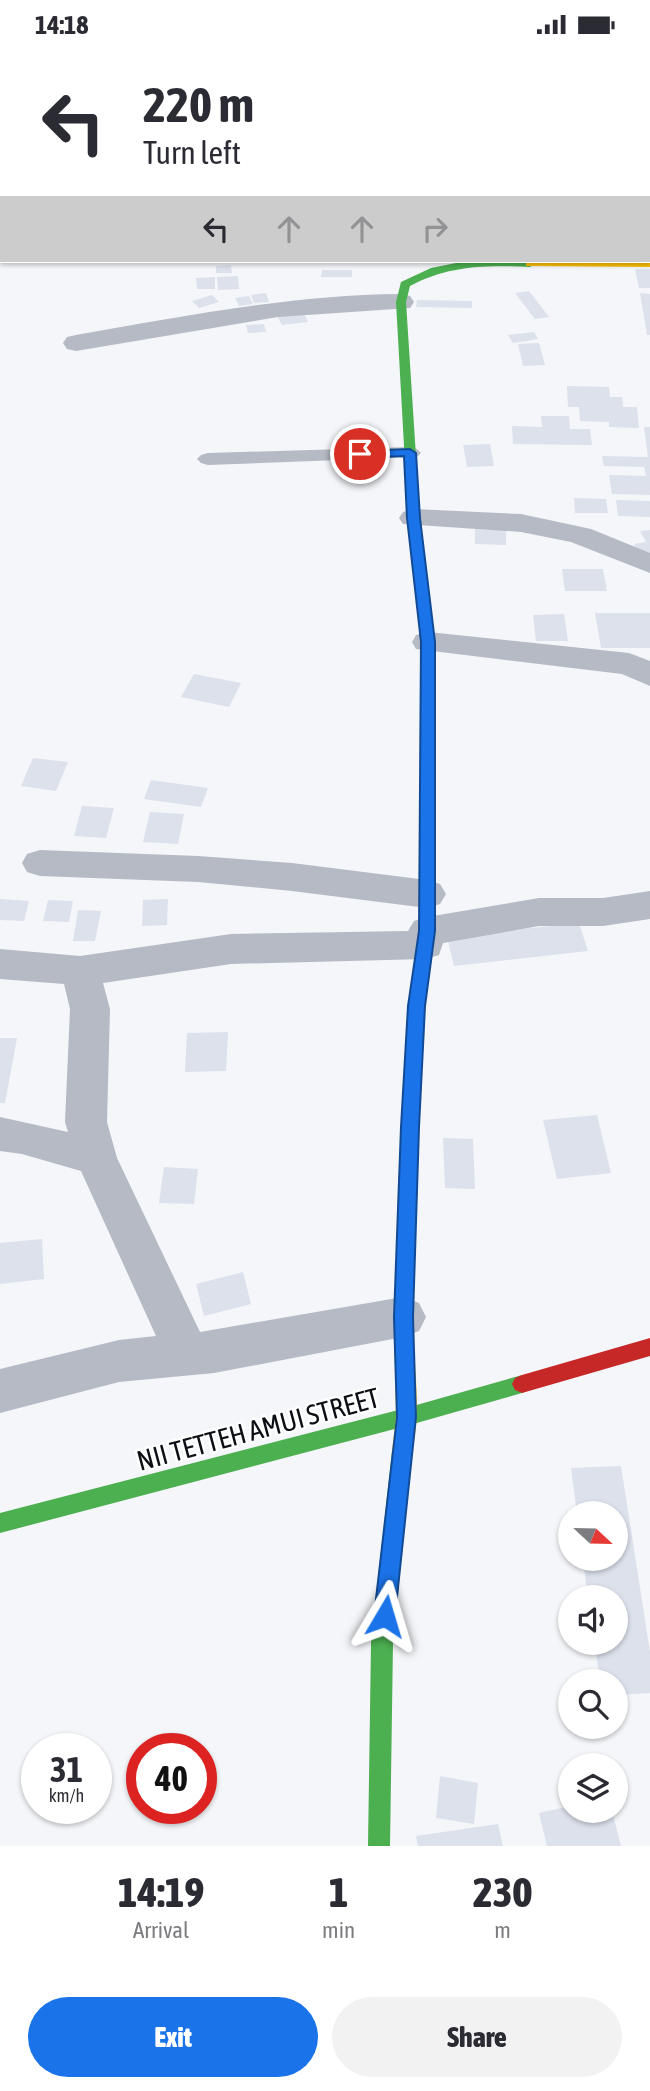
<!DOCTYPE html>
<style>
:root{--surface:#fff;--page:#f2f2f3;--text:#2b2b33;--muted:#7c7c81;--accent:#1a73e8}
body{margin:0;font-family:"Asap Condensed",sans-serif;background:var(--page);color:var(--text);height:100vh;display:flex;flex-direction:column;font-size:26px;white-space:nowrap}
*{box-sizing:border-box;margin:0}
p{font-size:23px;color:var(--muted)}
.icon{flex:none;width:38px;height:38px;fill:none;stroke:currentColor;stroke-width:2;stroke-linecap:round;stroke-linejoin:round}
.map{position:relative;height:1797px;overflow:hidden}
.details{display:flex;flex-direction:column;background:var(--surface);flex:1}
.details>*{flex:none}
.guide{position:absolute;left:0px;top:0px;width:651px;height:214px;box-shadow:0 2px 5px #0004;background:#fff;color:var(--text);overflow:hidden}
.needle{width:46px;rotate:112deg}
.fabs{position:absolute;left:558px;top:1452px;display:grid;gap:14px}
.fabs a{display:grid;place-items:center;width:70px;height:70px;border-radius:50%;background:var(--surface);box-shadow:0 2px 5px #0004;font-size:35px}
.speed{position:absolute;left:21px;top:1684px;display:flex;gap:14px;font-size:35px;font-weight:700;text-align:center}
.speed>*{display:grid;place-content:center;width:91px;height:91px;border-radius:50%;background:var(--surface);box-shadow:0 2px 5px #0004;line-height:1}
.speed small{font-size:18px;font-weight:400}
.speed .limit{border:10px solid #d22;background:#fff;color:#111}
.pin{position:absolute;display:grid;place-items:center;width:60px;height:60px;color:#fff;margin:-30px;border:4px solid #fff;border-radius:50%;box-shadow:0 2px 7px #0007}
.me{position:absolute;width:77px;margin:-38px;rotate:7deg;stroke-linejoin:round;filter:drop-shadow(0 0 5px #0008)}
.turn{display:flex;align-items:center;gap:24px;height:147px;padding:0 28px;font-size:32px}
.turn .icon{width:91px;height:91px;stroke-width:2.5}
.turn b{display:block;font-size:49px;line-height:60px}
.lanes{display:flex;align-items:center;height:66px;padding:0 28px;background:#0003;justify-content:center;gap:35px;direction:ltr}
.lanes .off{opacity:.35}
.eta{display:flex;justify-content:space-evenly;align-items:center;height:119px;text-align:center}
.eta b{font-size:42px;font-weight:800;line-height:49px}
.cta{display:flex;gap:14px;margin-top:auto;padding:14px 28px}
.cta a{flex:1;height:80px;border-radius:42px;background:var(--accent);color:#fff;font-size:28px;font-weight:800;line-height:80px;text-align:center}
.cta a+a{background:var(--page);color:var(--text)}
.status{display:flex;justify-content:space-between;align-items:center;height:49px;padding:0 35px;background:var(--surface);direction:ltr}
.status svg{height:19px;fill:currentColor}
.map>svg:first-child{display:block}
.building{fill:#dce1ec}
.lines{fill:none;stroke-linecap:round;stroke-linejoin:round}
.lane{fill:#b5bac4;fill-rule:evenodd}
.street{fill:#b5bac4;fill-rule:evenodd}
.fast{fill:#4caf50;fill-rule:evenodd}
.slow{fill:#ffc107;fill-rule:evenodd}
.jam{fill:#c62828;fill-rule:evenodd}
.route{fill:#1a73e8;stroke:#114b97;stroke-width:2}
.labels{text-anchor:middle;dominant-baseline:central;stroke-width:5;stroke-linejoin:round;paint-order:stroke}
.near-street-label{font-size:28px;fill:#0c0f15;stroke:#fff}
</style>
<div class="status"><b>14:18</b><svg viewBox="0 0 49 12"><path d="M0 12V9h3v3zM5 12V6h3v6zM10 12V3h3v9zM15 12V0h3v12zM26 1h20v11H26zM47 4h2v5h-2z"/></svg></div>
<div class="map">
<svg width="650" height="1797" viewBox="0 0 650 1797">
<rect width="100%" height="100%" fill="#f4f6f9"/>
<!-- building -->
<g class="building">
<path d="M231 216 232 224H216V217Z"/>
<path d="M635 220H650V239H639Z"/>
<path d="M322 221H352V228H321Z"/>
<path d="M238 227 239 240 218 241 217 228Z"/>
<path d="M215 228V240H197L196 229Z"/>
<path d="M529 242 549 268 535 270 515 244Z"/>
<path d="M266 244 269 253 254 254 251 246Z"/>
<path d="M640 244 650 245V286H647Z"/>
<path d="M212 246 219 253 199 259 192 252Z"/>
<path d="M249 247 253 255 239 257 235 249Z"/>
<path d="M417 251 472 252V259L416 258Z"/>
<path d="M303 263 308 273 282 276 277 267Z"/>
<path d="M264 275 266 283 248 284 246 276Z"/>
<path d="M534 283 538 290 513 294 508 286Z"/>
<path d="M539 294 545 316 523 317 518 295Z"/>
<path d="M567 337 609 338 610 348H622L623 358H637L639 379 609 378V373L580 372 579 358H568Z"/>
<path d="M541 367H569L570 380H590L592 396 513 395 512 377 542 378Z"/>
<path d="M644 378H650V446L612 445 609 426 646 427 644 418 604 417 602 407 648 408Z"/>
<path d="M490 395 494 417 467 418 463 396Z"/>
<path d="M574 449 606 450 608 464H575Z"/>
<path d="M616 451 650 452V468L618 467Z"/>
<path d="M475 480 506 481V496L475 495Z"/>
<path d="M650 481V506L641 507 634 495 646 493 640 482Z"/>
<path d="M562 520H603L607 542H565Z"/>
<path d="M595 564H650V599H601Z"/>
<path d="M564 565 568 592H536L533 566Z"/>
<path d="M194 625 241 634 229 658 181 648Z"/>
<path d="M33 709 68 713 56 742 21 737Z"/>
<path d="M151 731 208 739 201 758 144 750Z"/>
<path d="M82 757 114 759 106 789 74 787Z"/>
<path d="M150 763 184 765 178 795 143 793Z"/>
<path d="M0 850 29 852 24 872 0 871Z"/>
<path d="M168 850 167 876 142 877 143 851Z"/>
<path d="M48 851 73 852 69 873 43 872Z"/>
<path d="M78 861 101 862 95 892H73Z"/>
<path d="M579 874 588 902 454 917 447 888Z"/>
<path d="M228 983 226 1022 185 1023 187 984Z"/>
<path d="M0 989H17L5 1054H0Z"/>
<path d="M597 1066 611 1124 557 1130 543 1071Z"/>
<path d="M443 1089 473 1090 475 1140 445 1139Z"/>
<path d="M164 1118 198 1120 194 1155 159 1154Z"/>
<path d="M42 1190 44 1230 0 1235V1194Z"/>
<path d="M243 1223 251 1255 204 1267 196 1235Z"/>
<path d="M621 1417 650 1603V1644L616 1646V1633H600L595 1594H616V1549H588L583 1510H616V1465H577L571 1419Z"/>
<path d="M440 1727 478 1734 474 1775 436 1769Z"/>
<path d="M570 1757V1762H612L621 1797H547L539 1764Z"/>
<path d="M498 1775 503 1797H418L416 1787Z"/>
</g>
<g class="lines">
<!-- lane -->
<g class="lane">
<path d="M549 0H568L548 2Z"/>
<path d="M618 0H644L645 2H620Z"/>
<rect x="649" y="68" width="1" height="10"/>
<rect x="649" y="168" width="1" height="10"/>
<path d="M410 398 417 400 421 404 417 408 208 416 201 414 197 410 201 406 208 404Z"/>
</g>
<!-- street -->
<g class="street">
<path d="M401 245 410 247 414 253 410 259 278 268 76 302 67 300 63 294 67 288 76 286C184 267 291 246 401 245Z"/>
<path d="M414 460 521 465 591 480 650 504V524L571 493 521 483 403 475 399 469 403 463Z"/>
<path d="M428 583 629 604 650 612V637L622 625 416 600 412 593 416 586Z"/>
<path d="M40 801 198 807 292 814 427 831 440 835 446 845 440 855 427 859 292 842 198 833 40 827 27 823 22 814 27 805Z"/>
<path d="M650 842V870L603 877H539L443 894 439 906 425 910 231 915 103 934 110 960 107 1073 117 1109 200 1283 403 1248 419 1254 426 1268 419 1282 403 1288 214 1324 119 1333 0 1364V1320L119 1291 156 1287 81 1122 22 1105 0 1102V1068L68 1083 65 1073 70 960 64 935 0 930V900L80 907 231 885 408 882 414 872 427 868 539 849H603Z"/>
</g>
<!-- fast -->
<g class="fast">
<path d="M466 212H527L535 215 530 218C487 216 449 216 410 237L406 253 420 469 435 593V701L428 706 421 701V593L408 469 396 253 401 233 431 219Z"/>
<path d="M522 1326 529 1329 532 1335 529 1341 522 1344 406 1377 0 1484V1464L406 1359Z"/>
<path d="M402 1393 409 1395 412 1402 393 1594 390 1797H368L371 1594 392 1402 395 1395Z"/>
</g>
<!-- slow -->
<g class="slow">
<path d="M530 212H650V218L526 217V213Z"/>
<path d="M408 1117 414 1119 417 1124C415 1172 412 1221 412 1269 413 1307 424 1375 409 1409L402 1411 395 1409 392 1402 396 1368 394 1268 399 1124 402 1119Z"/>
</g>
<!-- jam -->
<g class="jam">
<path d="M428 696 435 701V882L425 957 417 1124 414 1129 408 1131 402 1129 399 1124 409 957 419 882 421 701Z"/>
<path d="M650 1289V1307L522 1344 515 1341 512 1335 515 1329 522 1326Z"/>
</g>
</g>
<!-- route -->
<path class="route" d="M410 400 416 404 420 469 435 593V882L425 957 419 1078 413 1268 416 1368 395 1567 392 1574 385 1577 377 1574 374 1567 397 1368 394 1268 401 1078 408 957 419 882 421 593 407 469 404 407 360 409 354 405 360 402Z"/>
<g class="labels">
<!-- near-street labels -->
<g class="near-street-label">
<text transform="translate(258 1380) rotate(-15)">NII TETTEH AMUI STREET</text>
</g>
</g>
</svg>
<div class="fabs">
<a><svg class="needle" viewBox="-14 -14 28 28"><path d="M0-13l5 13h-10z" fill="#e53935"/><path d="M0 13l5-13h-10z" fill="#7c7c81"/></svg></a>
<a><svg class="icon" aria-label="sound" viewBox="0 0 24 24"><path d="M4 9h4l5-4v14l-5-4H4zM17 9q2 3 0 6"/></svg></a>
<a><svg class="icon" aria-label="search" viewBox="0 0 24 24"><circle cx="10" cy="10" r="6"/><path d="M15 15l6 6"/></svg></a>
<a><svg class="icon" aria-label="layers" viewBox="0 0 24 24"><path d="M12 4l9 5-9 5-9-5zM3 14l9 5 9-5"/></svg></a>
</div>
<div class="speed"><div>31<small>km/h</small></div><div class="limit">40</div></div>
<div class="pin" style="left:360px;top:405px;background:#d93025"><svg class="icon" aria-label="arrive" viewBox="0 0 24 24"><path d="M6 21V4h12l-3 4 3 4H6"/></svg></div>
<svg class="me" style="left:385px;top:1567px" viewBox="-20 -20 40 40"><path d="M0-17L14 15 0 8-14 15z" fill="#1a73e8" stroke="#fff" stroke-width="4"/></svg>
<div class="guide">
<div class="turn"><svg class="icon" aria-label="left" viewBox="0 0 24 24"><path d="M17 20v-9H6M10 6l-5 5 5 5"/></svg><div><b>220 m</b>Turn left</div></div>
<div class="lanes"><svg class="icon" aria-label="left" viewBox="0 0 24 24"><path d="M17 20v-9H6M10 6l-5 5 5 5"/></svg><svg class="icon off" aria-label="ahead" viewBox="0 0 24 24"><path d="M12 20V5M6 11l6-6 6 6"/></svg><svg class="icon off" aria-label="ahead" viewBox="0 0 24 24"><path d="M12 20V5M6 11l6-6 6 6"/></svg><svg class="icon off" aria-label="right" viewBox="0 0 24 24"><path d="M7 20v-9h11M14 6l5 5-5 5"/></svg></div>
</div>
</div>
<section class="details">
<div class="eta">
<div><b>14:19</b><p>Arrival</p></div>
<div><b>1</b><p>min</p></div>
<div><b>230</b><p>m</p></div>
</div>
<div class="cta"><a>Exit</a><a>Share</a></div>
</section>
